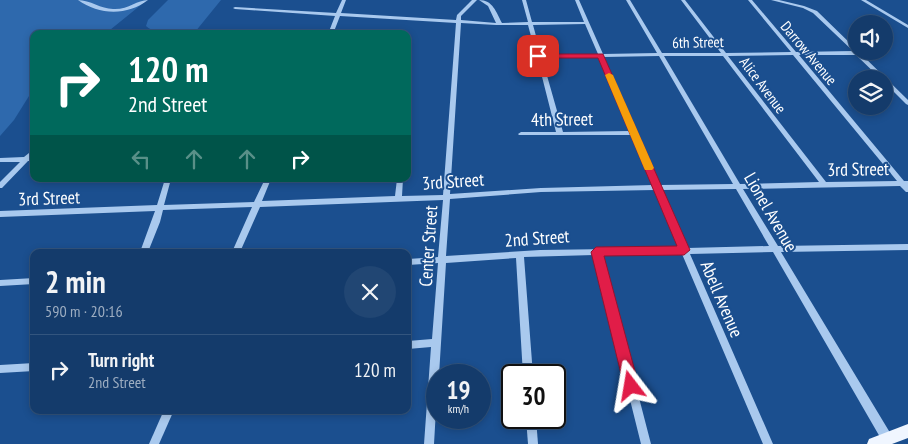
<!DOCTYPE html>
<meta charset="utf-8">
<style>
:root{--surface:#143b6b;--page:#214673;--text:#f1f3f6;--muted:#9dadc1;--line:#33557e}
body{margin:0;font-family:"PT Sans Narrow",sans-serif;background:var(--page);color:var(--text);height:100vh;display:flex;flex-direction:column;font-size:19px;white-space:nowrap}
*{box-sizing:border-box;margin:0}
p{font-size:16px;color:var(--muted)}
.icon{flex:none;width:28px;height:28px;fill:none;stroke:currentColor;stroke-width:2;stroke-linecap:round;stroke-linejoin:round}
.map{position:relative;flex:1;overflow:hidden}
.details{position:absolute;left:30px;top:249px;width:381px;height:165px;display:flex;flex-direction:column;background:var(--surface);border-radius:10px;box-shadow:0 2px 8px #0003,0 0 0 1px var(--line)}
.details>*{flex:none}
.banner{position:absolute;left:30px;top:30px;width:381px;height:152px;border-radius:10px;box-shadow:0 2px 8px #0003,0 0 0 1px var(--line);background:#00695c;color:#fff;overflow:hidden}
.buttons{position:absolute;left:848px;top:15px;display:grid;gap:10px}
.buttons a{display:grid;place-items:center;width:45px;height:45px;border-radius:50%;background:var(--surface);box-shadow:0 2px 8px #0003,0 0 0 1px var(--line);font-size:25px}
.speed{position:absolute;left:426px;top:364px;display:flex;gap:10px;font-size:25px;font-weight:700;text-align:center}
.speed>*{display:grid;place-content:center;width:65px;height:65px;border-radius:50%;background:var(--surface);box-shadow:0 2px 8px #0003,0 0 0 1px var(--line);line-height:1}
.speed small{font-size:12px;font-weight:400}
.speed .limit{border:2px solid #111;border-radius:8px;background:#fff;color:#111}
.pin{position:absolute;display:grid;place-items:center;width:42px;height:42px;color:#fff;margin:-21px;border-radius:10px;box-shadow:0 2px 8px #0006}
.me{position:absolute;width:55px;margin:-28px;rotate:346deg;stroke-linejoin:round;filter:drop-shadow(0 0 4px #0008)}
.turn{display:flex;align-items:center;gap:18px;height:105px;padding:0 15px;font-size:22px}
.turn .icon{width:65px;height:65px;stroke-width:2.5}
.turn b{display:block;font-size:35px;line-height:42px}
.lanes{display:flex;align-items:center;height:48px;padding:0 15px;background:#0003;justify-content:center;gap:25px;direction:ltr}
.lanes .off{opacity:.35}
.round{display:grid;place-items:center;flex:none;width:52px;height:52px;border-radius:26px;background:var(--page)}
.headline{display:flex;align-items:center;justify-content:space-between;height:85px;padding:0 15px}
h1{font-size:30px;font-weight:700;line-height:38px}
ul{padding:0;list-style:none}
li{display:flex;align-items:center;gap:15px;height:70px;padding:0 15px;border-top:1px solid var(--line)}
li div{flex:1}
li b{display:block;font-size:19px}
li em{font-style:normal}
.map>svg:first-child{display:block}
.green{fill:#2e69ad}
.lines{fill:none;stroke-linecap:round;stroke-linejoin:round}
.minor{fill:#a9c9ee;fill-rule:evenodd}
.major{fill:#f0f6ff;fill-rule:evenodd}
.route{fill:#e11d48;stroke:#92132f}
.slow{fill:#f59e0b}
.labels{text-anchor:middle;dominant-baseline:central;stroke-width:4;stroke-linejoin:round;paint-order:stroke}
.far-street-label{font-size:15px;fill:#fff;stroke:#1b4f8f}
.street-label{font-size:18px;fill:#fff;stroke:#1b4f8f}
</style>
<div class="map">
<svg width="908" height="444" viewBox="0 0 908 444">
<rect width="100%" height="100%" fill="#1b4f8f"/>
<!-- green -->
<g class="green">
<path d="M0 0H147L105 34H34V88L14 120 0 136Z"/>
<path d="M168 0H221L195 32C179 32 158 37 146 26L148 20Z"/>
</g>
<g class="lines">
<!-- minor -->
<g class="minor">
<path d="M78 0C90 0 101 9 113 9 128 10 137 0 148 0 127 16 99 15 78 0Z"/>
<path d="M342 0H346L341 13 456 20 457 15 472 0H477L461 16V20L496 23 488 6 479 0C493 0 496 12 502 23L528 22 522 0H526L532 22H584L575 0H579L603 54 657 53 626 0H630L662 53H721L681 0H685L726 53 791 52 748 0H752L796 52 853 51 813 13 803 8 771 0H779L804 6 817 11 856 49V51H858L908 100V105L906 104 884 82V79H881L856 55H799L904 181H908V192H906L900 186 743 189 778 246 908 244V250L781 252 892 436 893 440 892 444H884L773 252 690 254 773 444H763L682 254 602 255 651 444H641L594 255 524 257 533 375H523L516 258 446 263 439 375H438L434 444H424L431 347 408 349V341L432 339 438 263 408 265V259L438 257 443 200 260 207 240 252H232L252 207 163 210 160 222 148 252H140L155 211 0 217V211L157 205 165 179H171L164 205 254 202 265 179H271L262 201 395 196 397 179H403L402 196 443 195 456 23 340 16 333 34H328L335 16 235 9 233 8 235 7 336 13ZM461 23 496 25H528L536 55 535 56 537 57 556 132H521L518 134 519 135H632L653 185 541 188 450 194ZM585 24 598 54H541L533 25ZM793 55 897 181 826 182 728 56ZM659 56 733 184 660 185 604 57ZM664 56H723L819 182 740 184ZM599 57 630 131 563 132 542 58ZM736 189 769 246 687 248 662 190ZM655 190 680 248 540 250 446 256 450 199 541 192Z"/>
<path d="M861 0H866L908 25V28Z"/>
<path d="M402 31H406V34H401Z"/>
<path d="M34 149V155L32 157H34V161H28L2 188H0V182L20 162H0V158L24 157Z"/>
<path d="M34 278V284L0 286V280Z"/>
<path d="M34 363V371L0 373V365Z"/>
<path d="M164 410H174L159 444H149Z"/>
<path d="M526 418H536L538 444H528Z"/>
</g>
<!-- major -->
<path class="major" d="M908 424V438L892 444H867L869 439Z"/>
</g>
<!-- route -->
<path class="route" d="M536 54H603L690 250 684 255 604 256 639 386 636 391 631 393 626 391 624 386 591 252 596 247 677 246 598 58H538L535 56Z"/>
<!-- slow -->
<path class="slow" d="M609 73 613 75 654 168 652 170H645L644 168 605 75Z"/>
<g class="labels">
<!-- far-street labels -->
<g class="far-street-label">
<text transform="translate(698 42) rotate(-1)">6th Street</text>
<text transform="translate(809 53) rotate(50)">Darrow Avenue</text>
<text transform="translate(763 85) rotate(53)">Alice Avenue</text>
</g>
<!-- street labels -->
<g class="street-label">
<text transform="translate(562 119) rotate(-1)">4th Street</text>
<text transform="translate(858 169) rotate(-1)">3rd Street</text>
<text transform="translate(453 181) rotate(-4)">3rd Street</text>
<text transform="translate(49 198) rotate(-2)">3rd Street</text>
<text transform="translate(771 212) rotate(60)">Lionel Avenue</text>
<text transform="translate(537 238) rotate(-4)">2nd Street</text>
<text transform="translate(428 246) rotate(-86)">Center Street</text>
<text transform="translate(722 299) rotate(67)">Abell Avenue</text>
</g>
</g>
</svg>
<div class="buttons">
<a><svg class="icon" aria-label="sound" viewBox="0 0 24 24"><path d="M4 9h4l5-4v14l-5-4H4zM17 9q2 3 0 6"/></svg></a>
<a><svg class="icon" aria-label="layers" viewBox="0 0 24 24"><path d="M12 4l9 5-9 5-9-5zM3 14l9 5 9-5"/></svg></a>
</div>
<div class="speed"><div>19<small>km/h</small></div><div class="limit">30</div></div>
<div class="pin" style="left:538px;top:56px;background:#d93025"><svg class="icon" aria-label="arrive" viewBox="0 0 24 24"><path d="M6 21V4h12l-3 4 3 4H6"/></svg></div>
<svg class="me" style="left:631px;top:386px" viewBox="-20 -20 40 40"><path d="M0-17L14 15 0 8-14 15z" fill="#e11d48" stroke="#fff" stroke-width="4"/></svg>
<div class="banner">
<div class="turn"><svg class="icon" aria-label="right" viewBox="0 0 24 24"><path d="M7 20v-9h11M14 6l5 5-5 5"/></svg><div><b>120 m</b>2nd Street</div></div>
<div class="lanes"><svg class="icon off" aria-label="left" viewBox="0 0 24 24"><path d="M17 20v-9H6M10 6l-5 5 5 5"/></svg><svg class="icon off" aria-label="ahead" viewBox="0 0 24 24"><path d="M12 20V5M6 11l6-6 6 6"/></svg><svg class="icon off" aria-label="ahead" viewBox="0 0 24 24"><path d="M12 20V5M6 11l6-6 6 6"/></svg><svg class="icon" aria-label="right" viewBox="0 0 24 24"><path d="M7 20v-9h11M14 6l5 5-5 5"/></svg></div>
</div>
<section class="details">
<div class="headline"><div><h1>2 min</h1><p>590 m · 20:16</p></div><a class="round"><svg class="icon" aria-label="close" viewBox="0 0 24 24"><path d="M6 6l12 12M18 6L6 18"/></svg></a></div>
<ul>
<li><svg class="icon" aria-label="right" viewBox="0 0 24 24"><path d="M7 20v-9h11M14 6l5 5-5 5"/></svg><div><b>Turn right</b><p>2nd Street</p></div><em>120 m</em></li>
</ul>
</section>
</div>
